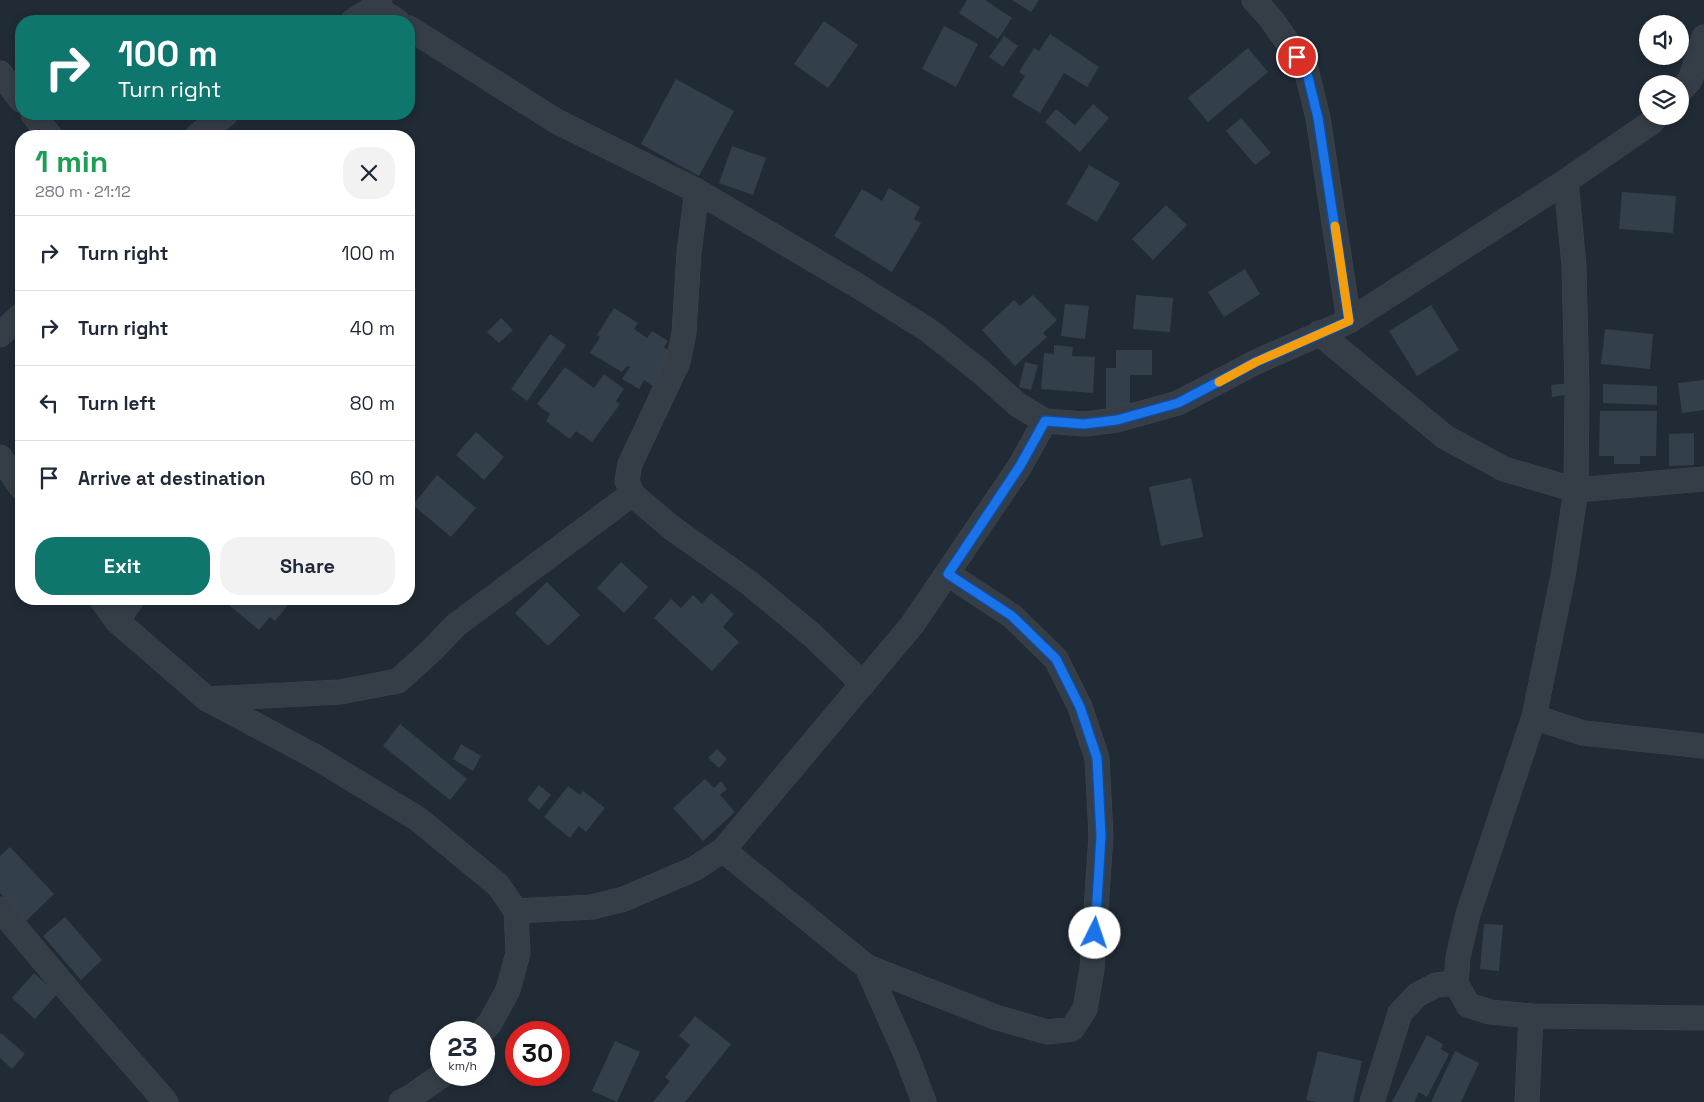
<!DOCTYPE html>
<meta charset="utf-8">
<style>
:root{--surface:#fff;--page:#f2f2f3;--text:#1f2937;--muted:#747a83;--line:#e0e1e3;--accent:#0f766e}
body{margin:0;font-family:"Space Grotesk",sans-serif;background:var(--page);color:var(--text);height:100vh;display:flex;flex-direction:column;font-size:19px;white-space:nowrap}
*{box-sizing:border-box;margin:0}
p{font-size:16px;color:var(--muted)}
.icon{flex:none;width:28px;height:28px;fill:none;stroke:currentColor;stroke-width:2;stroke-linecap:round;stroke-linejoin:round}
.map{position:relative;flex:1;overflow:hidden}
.side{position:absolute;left:15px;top:130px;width:400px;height:475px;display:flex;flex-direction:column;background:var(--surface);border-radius:20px;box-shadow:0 2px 8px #0003}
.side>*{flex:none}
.banner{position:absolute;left:15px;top:15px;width:400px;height:105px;border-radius:20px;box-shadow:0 2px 8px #0003;background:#0f766e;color:#fff;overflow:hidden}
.tools{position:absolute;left:1639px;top:15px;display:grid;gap:10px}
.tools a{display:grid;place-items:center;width:50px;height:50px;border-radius:50%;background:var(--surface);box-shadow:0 2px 8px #0003;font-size:25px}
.speed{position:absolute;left:430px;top:1021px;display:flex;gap:10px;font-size:25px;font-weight:700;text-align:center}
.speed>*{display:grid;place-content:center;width:65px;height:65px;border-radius:50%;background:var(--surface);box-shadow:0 2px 8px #0003;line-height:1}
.speed small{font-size:12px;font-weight:400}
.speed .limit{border:8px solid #d22;background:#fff;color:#111}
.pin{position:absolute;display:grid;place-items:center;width:42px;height:42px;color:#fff;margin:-21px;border:2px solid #fff;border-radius:50%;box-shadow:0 1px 5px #0007}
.me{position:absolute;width:55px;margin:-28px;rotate:4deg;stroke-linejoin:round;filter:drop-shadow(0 0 4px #0008)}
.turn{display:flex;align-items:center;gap:18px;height:105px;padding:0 20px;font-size:22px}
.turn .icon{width:65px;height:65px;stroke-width:2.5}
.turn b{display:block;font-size:35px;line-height:42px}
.round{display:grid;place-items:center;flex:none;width:52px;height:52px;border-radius:20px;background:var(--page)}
.headline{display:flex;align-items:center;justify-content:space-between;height:85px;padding:0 20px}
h1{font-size:30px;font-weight:600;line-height:38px;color:#1e9e55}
.cta{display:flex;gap:10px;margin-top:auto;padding:10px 20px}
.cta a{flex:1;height:58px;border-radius:20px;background:var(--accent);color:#fff;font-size:20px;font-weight:600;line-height:58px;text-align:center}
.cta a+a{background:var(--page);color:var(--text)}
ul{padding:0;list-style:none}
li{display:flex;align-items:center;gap:15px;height:75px;padding:0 20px;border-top:1px solid var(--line)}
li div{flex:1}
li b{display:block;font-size:19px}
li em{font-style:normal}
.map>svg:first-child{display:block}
.building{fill:#343f4c}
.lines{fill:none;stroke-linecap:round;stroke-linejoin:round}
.minor-casing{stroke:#3e4650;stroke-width:25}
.minor{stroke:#353d46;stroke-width:24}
.route-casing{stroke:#114b97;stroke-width:12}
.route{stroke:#1a73e8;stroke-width:9}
.slow{stroke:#f59e0b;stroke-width:9}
</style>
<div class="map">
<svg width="1704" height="1102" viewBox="0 0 1704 1102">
<rect width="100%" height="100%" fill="#212b35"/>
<!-- building -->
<g class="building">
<path d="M967 0H985L1012 18 998 39 959 13Z"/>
<path d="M1012 0H1039L1031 12Z"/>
<path d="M824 21 858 45 828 88 794 64Z"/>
<path d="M944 26 978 44 956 87 922 69Z"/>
<path d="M1050 34 1099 67 1087 87 1064 73 1040 113 1012 96 1025 76 1019 72 1034 48 1039 51Z"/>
<path d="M1004 36 1018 46 1003 67 989 57Z"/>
<path d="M1248 48 1268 72 1208 122 1188 98Z"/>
<path d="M676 79 734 111 699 176 641 144Z"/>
<path d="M1093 104 1109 118 1080 152 1045 122 1056 109 1075 125Z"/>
<path d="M1241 118 1271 153 1255 165 1226 131Z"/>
<path d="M732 146 766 158 753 195 719 183Z"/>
<path d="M1089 165 1120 183 1097 222 1066 204Z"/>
<path d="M889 188 920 207 914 219 921 223 892 272 834 236 862 189 882 201Z"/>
<path d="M1622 192 1676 196 1673 233 1619 229Z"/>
<path d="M1166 205 1187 225 1153 260 1132 239Z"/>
<path d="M1245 269 1260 294 1224 317 1208 292Z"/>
<path d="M1033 295 1057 320 1043 333 1047 337 1015 366 982 330 1014 300 1020 306Z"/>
<path d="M1136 295 1173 298 1170 332 1133 329Z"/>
<path d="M1065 304 1089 306 1085 339 1061 336Z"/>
<path d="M1431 305 1459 350 1417 376 1389 331Z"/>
<path d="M614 308 638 323 634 329 647 338 652 331 668 341 664 347 674 354 654 387 644 380 639 389 622 379 630 367 627 366 622 372 590 353 600 337 597 335Z"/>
<path d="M501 318 513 330 499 343 487 332Z"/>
<path d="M1605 329 1653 334 1650 369 1601 364Z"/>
<path d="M550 334 566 345 527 401 511 389Z"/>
<path d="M1054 345 1073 347 1072 356 1095 357 1093 393 1041 389 1044 353 1054 354Z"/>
<path d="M1116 350H1152V375H1130V410H1106V368H1116Z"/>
<path d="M1025 362 1038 365 1031 390 1019 387Z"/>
<path d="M565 367 594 388 604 374 624 389 616 401 620 404 592 442 576 431 570 439 546 421 550 414 537 404Z"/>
<path d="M1704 380V410L1682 413 1678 383Z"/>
<path d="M1570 383 1571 394 1552 397 1551 385Z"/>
<path d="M1603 384 1657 386V405L1603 403Z"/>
<path d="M1600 411H1657L1656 456H1640V464H1614V456H1599Z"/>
<path d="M476 432 504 457 484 480 456 455Z"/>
<path d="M1694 433V465L1669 466V434Z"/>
<path d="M437 475 476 508 451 537 413 505Z"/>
<path d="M1191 478 1203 537 1161 546 1149 487Z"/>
<path d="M621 562 648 587 624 613 597 588Z"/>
<path d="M547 582 580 615 548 646 515 613Z"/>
<path d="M711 593 734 614 723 627 739 642 712 671 654 618 671 599 681 608 693 595 702 604Z"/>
<path d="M236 599H290L292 600 275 621 270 617 259 630 230 606Z"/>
<path d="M400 724 467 779 450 800 383 746Z"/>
<path d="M461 744 481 756 473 771 453 759Z"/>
<path d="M717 749 727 759 719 768 708 758Z"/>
<path d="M705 779 714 788 721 781 727 789 720 795 735 812 703 841 673 808Z"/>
<path d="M539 785 551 795 539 810 527 800Z"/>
<path d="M568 786 580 795 583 791 605 808 586 832 579 826 570 838 544 817Z"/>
<path d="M10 847 54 894 26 921 0 893V856Z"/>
<path d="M65 917 102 960 81 980 43 936Z"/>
<path d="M1484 924 1503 925 1499 971 1480 969Z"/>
<path d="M34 973 57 994 35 1019 12 998Z"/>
<path d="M695 1016 731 1044 685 1102H653L670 1081 665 1077 690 1045 679 1036Z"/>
<path d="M1 1033 25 1054 12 1069 0 1058V1034Z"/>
<path d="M1427 1035 1443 1044 1441 1049 1449 1054 1427 1097 1419 1092 1414 1102H1392Z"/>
<path d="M615 1041 640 1052 617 1102 592 1091Z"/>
<path d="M1318 1051 1362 1061 1353 1102H1317L1306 1100Z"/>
<path d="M1455 1051 1479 1063 1461 1102H1431Z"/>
</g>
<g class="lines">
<defs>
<g id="minor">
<path d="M1254 0 1272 20 1306 69 1318 118 1349 321"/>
<path d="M375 7 397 21"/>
<path d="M353 21 375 7 380 0"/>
<path d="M409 28 556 121 697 191 858 286 928 330 981 372 1018 405 1045 421 1085 424 1117 420 1178 403 1256 362 1349 321 1566 181 1652 122 1657 116"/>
<path d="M0 73 21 100"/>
<path d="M1680 91 1690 80 1704 37"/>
<path d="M33 114 50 136"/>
<path d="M197 136 226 114"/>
<path d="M1566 181 1574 266 1577 389 1576 490 1563 576 1534 717 1468 914 1458 957 1456 983 1468 1005 1490 1012 1531 1016 1704 1018"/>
<path d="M697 191 689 252 684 333 678 362 630 464 627 481 632 494 672 528 748 582 812 635 863 684"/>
<path d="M1319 333 1445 437 1504 469 1576 490 1704 479"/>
<path d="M0 335 21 315"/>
<path d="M0 457 21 487"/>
<path d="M101 599 117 621 207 699 314 756 418 819 498 885 516 911 518 953 508 990 490 1023 482 1032"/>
<path d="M117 621 132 599"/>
<path d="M207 699 340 692 398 681 432 650 456 625 632 494"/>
<path d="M1534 717 1583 733 1704 746"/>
<path d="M723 850 867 967 907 1057 924 1102"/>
<path d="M0 909 73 996 166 1102"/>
<path d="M516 911 592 907 624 899 694 869 723 850 912 625 1020 466 1045 421"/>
<path d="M867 967 995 1017 1047 1032 1072 1029 1085 1009 1092 969 1101 836 1097 758 1080 707 1056 659 1012 616 948 574"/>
<path d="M401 1102 411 1097 442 1075"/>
<path d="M1372 1102 1400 1013 1417 995 1436 985 1456 983"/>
<path d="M1527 1102 1531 1016"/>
</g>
</defs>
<!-- minor casing -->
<use href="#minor" class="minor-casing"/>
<!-- minor -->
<use href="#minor" class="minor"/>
</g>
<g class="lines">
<defs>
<path id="route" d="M1095 933 1101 836 1097 758 1080 707 1056 659 1012 616 948 574 1020 466 1045 421 1084 424 1117 420 1178 403 1256 362 1349 321 1318 118 1306 69 1297 57"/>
</defs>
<!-- route casing -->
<use href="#route" class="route-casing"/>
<!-- route -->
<use href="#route" class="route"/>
<!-- slow -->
<path class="slow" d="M1219 382 1256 362 1349 321 1335 226"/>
</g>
</svg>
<div class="tools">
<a><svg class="icon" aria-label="sound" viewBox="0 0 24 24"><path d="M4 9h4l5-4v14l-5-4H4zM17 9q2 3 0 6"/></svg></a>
<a><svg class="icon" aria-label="layers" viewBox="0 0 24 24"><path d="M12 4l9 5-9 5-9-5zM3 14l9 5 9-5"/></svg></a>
</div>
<div class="speed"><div>23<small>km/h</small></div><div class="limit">30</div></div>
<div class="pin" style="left:1297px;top:57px;background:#d93025"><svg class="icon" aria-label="arrive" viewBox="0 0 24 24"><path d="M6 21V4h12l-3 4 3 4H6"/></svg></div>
<svg class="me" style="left:1095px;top:933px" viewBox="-20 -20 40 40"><circle r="19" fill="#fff"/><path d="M0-13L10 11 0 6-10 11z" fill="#1a73e8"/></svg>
<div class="banner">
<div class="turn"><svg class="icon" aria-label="right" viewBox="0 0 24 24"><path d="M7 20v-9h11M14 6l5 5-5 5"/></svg><div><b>100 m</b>Turn right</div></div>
</div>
<section class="side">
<div class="headline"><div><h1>1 min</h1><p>280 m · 21:12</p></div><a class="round"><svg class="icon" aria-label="close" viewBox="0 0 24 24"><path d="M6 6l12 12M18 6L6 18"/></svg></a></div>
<ul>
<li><svg class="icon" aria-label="right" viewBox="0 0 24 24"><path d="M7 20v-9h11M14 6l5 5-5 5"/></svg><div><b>Turn right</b></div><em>100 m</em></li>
<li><svg class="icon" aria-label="right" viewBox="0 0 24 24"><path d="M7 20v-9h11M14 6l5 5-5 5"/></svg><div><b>Turn right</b></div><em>40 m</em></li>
<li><svg class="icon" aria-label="left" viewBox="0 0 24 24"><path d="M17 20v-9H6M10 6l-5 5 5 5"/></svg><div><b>Turn left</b></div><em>80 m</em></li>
<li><svg class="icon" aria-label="arrive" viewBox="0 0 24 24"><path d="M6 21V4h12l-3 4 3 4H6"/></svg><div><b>Arrive at destination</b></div><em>60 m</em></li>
</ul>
<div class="cta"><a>Exit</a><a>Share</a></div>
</section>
</div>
